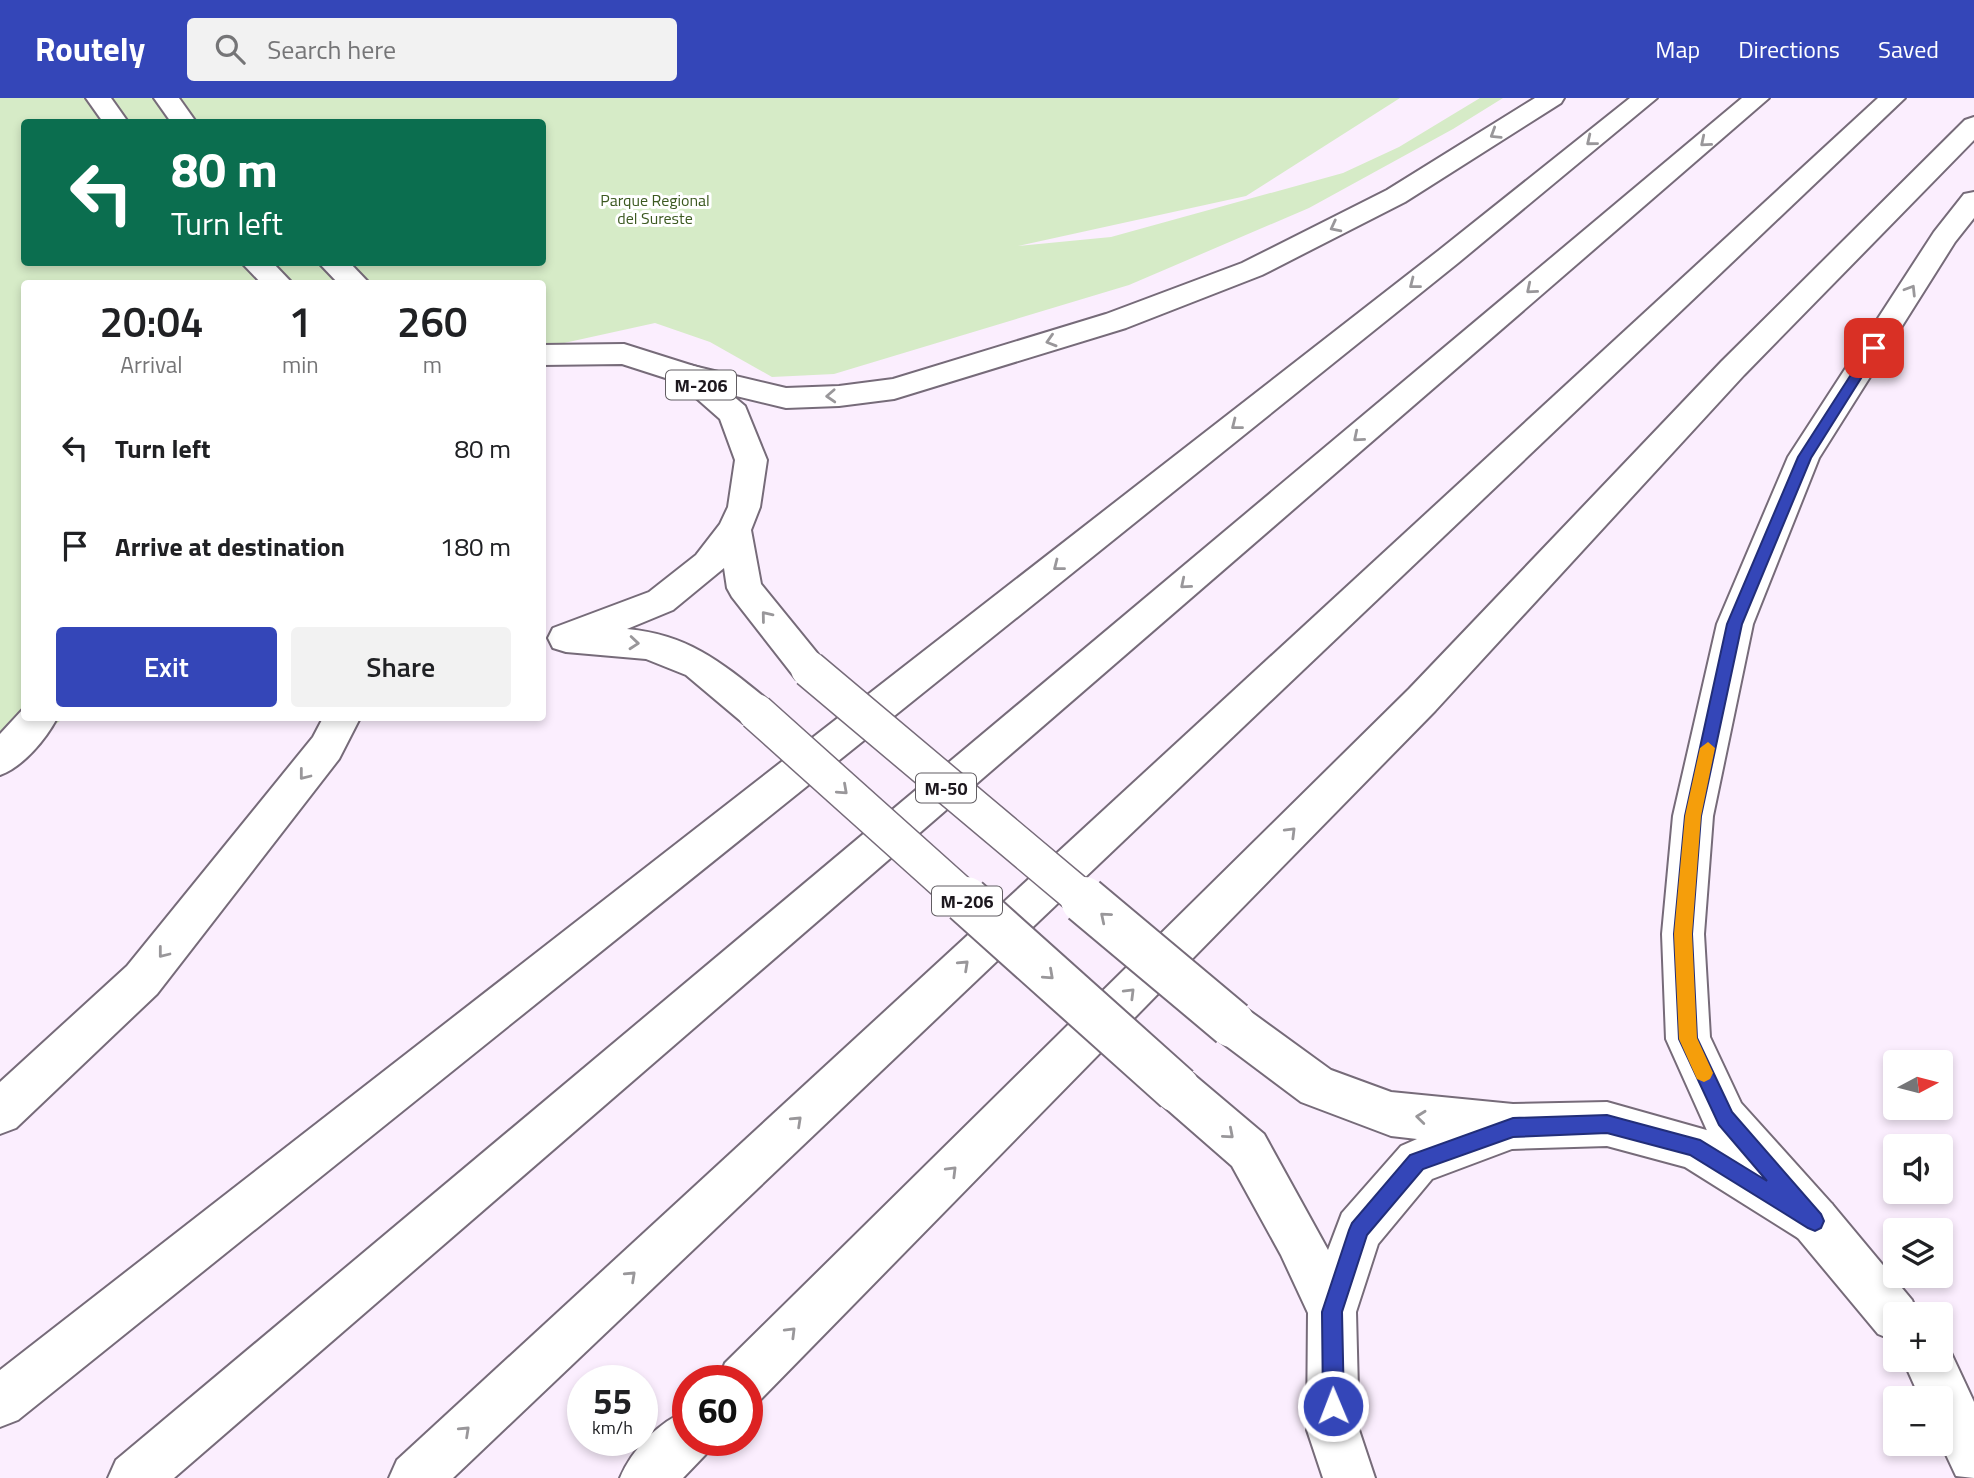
<!DOCTYPE html>
<meta charset="utf-8">
<style>
:root{--surface:#fff;--page:#f2f2f2;--text:#202124;--muted:#757577;--accent:#3446b8}
body{margin:0;font-family:"Titillium Web",sans-serif;background:var(--page);color:var(--text);height:100vh;display:flex;flex-direction:column;font-size:26px;white-space:nowrap}
*{box-sizing:border-box;margin:0}
p{font-size:23px;color:var(--muted)}
.icon{flex:none;width:38px;height:38px;fill:none;stroke:currentColor;stroke-width:2;stroke-linecap:round;stroke-linejoin:round}
.map{position:relative;flex:1;overflow:hidden}
.drawer{position:absolute;left:21px;top:182px;width:525px;height:441px;display:flex;flex-direction:column;background:var(--surface);border-radius:7px;box-shadow:0 4px 10px #0003}
.drawer>*{flex:none}
.banner{position:absolute;left:21px;top:21px;width:525px;height:147px;border-radius:7px;box-shadow:0 4px 10px #0003;background:#0b6e4f;color:#fff;overflow:hidden}
.needle{width:46px;rotate:83deg}
.buttons{position:absolute;left:1883px;top:952px;display:grid;gap:14px}
.buttons a{display:grid;place-items:center;width:70px;height:70px;border-radius:7px;background:var(--surface);box-shadow:0 4px 10px #0003;font-size:35px}
.speed{position:absolute;left:567px;top:1267px;display:flex;gap:14px;font-size:35px;font-weight:700;text-align:center}
.speed>*{display:grid;place-content:center;width:91px;height:91px;border-radius:50%;background:var(--surface);box-shadow:0 4px 10px #0003;line-height:1}
.speed small{font-size:18px;font-weight:400}
.speed .limit{border:10px solid #d22;background:#fff;color:#111}
.pin{position:absolute;display:grid;place-items:center;width:60px;height:60px;color:#fff;margin:-30px;border-radius:14px;box-shadow:0 4px 10px #0006}
.me{position:absolute;width:77px;margin:-38px;rotate:359deg;stroke-linejoin:round;filter:drop-shadow(0 0 5px #0008)}
.turn{display:flex;align-items:center;gap:24px;height:147px;padding:0 35px;font-size:32px}
.turn .icon{width:91px;height:91px;stroke-width:2.5}
.turn b{display:block;font-size:49px;line-height:60px}
.eta{display:flex;justify-content:space-evenly;align-items:center;height:119px;text-align:center}
.eta b{font-size:42px;font-weight:600;line-height:49px}
.cta{display:flex;gap:14px;margin-top:auto;padding:14px 35px}
.cta a{flex:1;height:80px;border-radius:7px;background:var(--accent);color:#fff;font-size:28px;font-weight:600;line-height:80px;text-align:center}
.cta a+a{background:var(--page);color:var(--text)}
ul{padding:0;list-style:none}
li{display:flex;align-items:center;gap:21px;height:98px;padding:0 35px}
li div{flex:1}
li b{display:block;font-size:26px}
li em{font-style:normal}
header{display:flex;align-items:center;gap:42px;box-sizing:border-box;height:98px;padding:0 35px;background:var(--accent);color:#fff}
header strong{font-size:33px}
nav{display:flex;gap:38px;margin-inline-start:auto;font-size:24px}
.search{width:490px;height:63px;background:var(--page);display:flex;align-items:center;gap:18px;box-sizing:border-box;padding:0 24px;border-radius:7px;color:var(--muted);font-size:26px}
.map>svg:first-child{display:block}
.green{fill:#d6ebc7;fill-rule:evenodd}
.lines{fill:none;stroke-linecap:round;stroke-linejoin:round}
.minor-casing{stroke:#766b79;stroke-width:4}
.major-casing{stroke:#766b79;stroke-width:4}
.highway-casing{stroke:#766b79;stroke-width:4}
.minor{fill:#fff;fill-rule:evenodd}
.major{fill:#fff;fill-rule:evenodd}
.highway{fill:#fff;fill-rule:evenodd}
.major-bridge-far1-casing{stroke:#766b79;stroke-width:39;stroke-linecap:butt}
.major-bridge-casing{stroke:#766b79;stroke-width:50;stroke-linecap:butt}
.major-bridge-far1{stroke:#fff;stroke-width:36}
.major-bridge{stroke:#fff;stroke-width:46}
.oneway{stroke:#99979a}
.route{fill:#3446b8;stroke:#222e78;stroke-width:2}
.slow{fill:#f59e0b}
.labels{text-anchor:middle;dominant-baseline:central;stroke-width:6;stroke-linejoin:round;paint-order:stroke}
.far-park-label{font-size:16px;fill:#3c5921;stroke:#fff}
.shield{fill:#fff;stroke:#615d62;stroke-width:2}
.shield-label{font-size:18px;font-weight:bold;fill:#1d181e}
</style>
<header>
<strong>Routely</strong>
<div class="search"><svg class="icon" aria-label="search" viewBox="0 0 24 24"><circle cx="10" cy="10" r="6"/><path d="M15 15l6 6"/></svg>Search here</div>
<nav><a>Map</a><a>Directions</a><a>Saved</a></nav>
</header>
<div class="map">
<svg width="1974" height="1380" viewBox="0 0 1974 1380">
<rect width="100%" height="100%" fill="#fbeefe"/>
<!-- green -->
<path class="green" d="M0 0H1400L1246 98 1018 148 1111 139 1343 75 1399 49 1480 0H1503L1453 31 1309 110 1129 187 834 276 772 279 710 244 655 225 564 245 543 261 542 186H24V620H64L0 668ZM24 24H542V164H24Z"/>
<g class="lines">
<defs>
<path id="minor" d="M24 610V620H57C46 641 23 669 0 677V636Z"/>
<g id="major">
<path d="M86 0H111L128 24H103Z"/>
<path d="M154 0H179L196 24H171Z"/>
<path d="M241 164H272L293 186H262Z"/>
<path d="M318 164H349L370 186H339Z"/>
<path d="M624 246 700 270 745 308 767 362 760 409 751 432 761 486 822 561 827 571 822 581 809 585 796 581 732 499 727 490 724 470 673 512 627 531C690 537 722 565 769 603L774 614 769 625 756 629 743 625 686 577 646 561 566 554 553 550 548 540 553 530 649 494 696 457 720 426 728 409 735 362 720 321 678 284 622 266 542 267V247Z"/>
<path d="M1232 905 1247 911 1331 972 1391 994 1513 1006 1607 1004 1710 1033 1832 1106 1912 1202 1918 1216H1895V1243L1878 1236 1798 1140 1685 1069 1607 1048 1512 1051 1432 1081 1378 1146 1356 1214 1359 1332 1375 1380H1323L1307 1332 1308 1215 1281 1157 1232 1068 1161 1006 1155 991 1161 976 1177 969 1193 976 1264 1036 1328 1152 1342 1115 1401 1048 1417 1041 1391 1038 1301 1004 1217 941 1210 926 1217 911Z"/>
<path d="M1941 1242 1946 1244 1974 1304V1380L1956 1378 1941 1346V1300H1920L1903 1262H1941Z"/>
</g>
<g id="highway">
<path d="M1535 0H1564L1561 5 1405 104 1262 177 1126 230 894 301 839 308 786 310 678 284 674 277 678 270 689 267 786 290 839 288 893 281 1106 216 1242 165 1387 92Z"/>
<path d="M1630 0H1657L1458 165 18 1322 0 1329V1272L1438 153Z"/>
<path d="M1742 0H1769L174 1380H108L116 1362Z"/>
<path d="M1878 0H1905L453 1380H389L397 1362Z"/>
<path d="M1974 19V42L1744 277 1435 613 761 1301 747 1306V1283H718L725 1265 1409 591 1722 263 1965 22Z"/>
<path d="M1974 94V120L1955 144 1819 360 1753 526 1713 718 1704 836 1710 939 1741 1005 1832 1106 1839 1123 1832 1140 1815 1147 1798 1140 1709 1037 1666 941 1662 836 1673 718 1717 526 1788 359 1934 134 1964 96Z"/>
<path d="M323 620H360L339 661 157 896 16 1030 0 1036V984L127 868 313 639Z"/>
<path d="M688 1312V1342H712L706 1356 683 1380H620C632 1351 659 1324 688 1312Z"/>
</g>
</defs>
<!-- minor casing -->
<use href="#minor" class="minor-casing"/>
<!-- major casing -->
<use href="#major" class="major-casing"/>
<!-- highway casing -->
<use href="#highway" class="highway-casing"/>
<!-- minor -->
<use href="#minor" class="minor"/>
<!-- major -->
<use href="#major" class="major"/>
<!-- highway -->
<use href="#highway" class="highway"/>
<defs>
<g id="major-bridge-far1">
<path d="M809 571 1086 804"/>
<path d="M756 614 968 804"/>
</g>
<g id="major-bridge">
<path d="M966 802 1177 991"/>
<path d="M1084 802 1232 926"/>
</g>
</defs>
<!-- major-bridge-far1 casing -->
<use href="#major-bridge-far1" class="major-bridge-far1-casing"/>
<!-- major-bridge casing -->
<use href="#major-bridge" class="major-bridge-casing"/>
<!-- major-bridge-far1 -->
<use href="#major-bridge-far1" class="major-bridge-far1"/>
<!-- major-bridge -->
<use href="#major-bridge" class="major-bridge"/>
</g>
<!-- one-way arrows -->
<defs><path id="oneway-chevron" d="M-2-3.5L2.5 0L-2 3.5" fill="none" stroke-width="1.6" stroke-linecap="round" stroke-linejoin="round" transform="scale(1.75)"/></defs>
<g class="oneway">
<use href="#oneway-chevron" transform="translate(1495 36) rotate(148)"/>
<use href="#oneway-chevron" transform="translate(1591 43) rotate(141)"/>
<use href="#oneway-chevron" transform="translate(1705 44) rotate(140)"/>
<use href="#oneway-chevron" transform="translate(1335 129) rotate(153)"/>
<use href="#oneway-chevron" transform="translate(1414 186) rotate(142)"/>
<use href="#oneway-chevron" transform="translate(1531 191) rotate(140)"/>
<use href="#oneway-chevron" transform="translate(1911 192) rotate(-58)"/>
<use href="#oneway-chevron" transform="translate(1051 243) rotate(163)"/>
<use href="#oneway-chevron" transform="translate(831 298) rotate(177)"/>
<use href="#oneway-chevron" transform="translate(1236 327) rotate(142)"/>
<use href="#oneway-chevron" transform="translate(1358 339) rotate(140)"/>
<use href="#oneway-chevron" transform="translate(1058 468) rotate(142)"/>
<use href="#oneway-chevron" transform="translate(1185 486) rotate(140)"/>
<use href="#oneway-chevron" transform="translate(766 518) rotate(-129)"/>
<use href="#oneway-chevron" transform="translate(634 545) rotate(5)"/>
<use href="#oneway-chevron" transform="translate(304 677) rotate(128)"/>
<use href="#oneway-chevron" transform="translate(843 692) rotate(42)"/>
<use href="#oneway-chevron" transform="translate(1291 734) rotate(-45)"/>
<use href="#oneway-chevron" transform="translate(1105 819) rotate(-140)"/>
<use href="#oneway-chevron" transform="translate(163 855) rotate(128)"/>
<use href="#oneway-chevron" transform="translate(964 867) rotate(-43)"/>
<use href="#oneway-chevron" transform="translate(1049 877) rotate(42)"/>
<use href="#oneway-chevron" transform="translate(1130 895) rotate(-45)"/>
<use href="#oneway-chevron" transform="translate(1421 1019) rotate(-174)"/>
<use href="#oneway-chevron" transform="translate(797 1023) rotate(-43)"/>
<use href="#oneway-chevron" transform="translate(1229 1036) rotate(41)"/>
<use href="#oneway-chevron" transform="translate(952 1073) rotate(-45)"/>
<use href="#oneway-chevron" transform="translate(631 1178) rotate(-43)"/>
<use href="#oneway-chevron" transform="translate(791 1234) rotate(-45)"/>
<use href="#oneway-chevron" transform="translate(465 1333) rotate(-43)"/>
</g>
<!-- route -->
<path class="route" d="M1874 246 1880 250 1811 360 1742 526 1701 718 1692 836 1697 940 1732 1014 1821 1116 1824 1123 1821 1130 1815 1133 1808 1130 1690 1057 1607 1035 1513 1039 1423 1071 1367 1137 1342 1214 1344 1308 1341 1316 1333 1319 1326 1316 1323 1308 1322 1214 1349 1132 1352 1125 1410 1057 1513 1020 1607 1017 1700 1042 1767 1083 1719 1027 1679 941 1674 836 1685 718 1727 526 1798 359 1870 247Z"/>
<!-- slow -->
<path class="slow" d="M1708 644 1715 650 1701 718 1692 836 1697 940 1713 975 1710 981 1704 984 1697 981 1679 941 1674 836 1685 718 1700 650Z"/>
<g class="labels">
<!-- far-park labels -->
<g class="far-park-label">
<text x="655" y="102">Parque Regional<tspan x="655" dy="18">del Sureste</tspan></text>
</g>
<!-- shield labels -->
<g class="shield">
<rect x="666" y="272.5" width="70" height="29" rx="5"/>
<rect x="916" y="675.5" width="60" height="29" rx="5"/>
<rect x="932" y="788.5" width="70" height="29" rx="5"/>
</g>
<g class="shield-label">
<text x="701" y="287">M-206</text>
<text x="946" y="690">M-50</text>
<text x="967" y="803">M-206</text>
</g>
</g>
</svg>
<div class="buttons">
<a><svg class="needle" viewBox="-14 -14 28 28"><path d="M0-13l5 13h-10z" fill="#e53935"/><path d="M0 13l5-13h-10z" fill="#757577"/></svg></a>
<a><svg class="icon" aria-label="sound" viewBox="0 0 24 24"><path d="M4 9h4l5-4v14l-5-4H4zM17 9q2 3 0 6"/></svg></a>
<a><svg class="icon" aria-label="layers" viewBox="0 0 24 24"><path d="M12 4l9 5-9 5-9-5zM3 14l9 5 9-5"/></svg></a>
<a>+</a>
<a>−</a>
</div>
<div class="speed"><div>55<small>km/h</small></div><div class="limit">60</div></div>
<div class="pin" style="left:1874px;top:250px;background:#d93025"><svg class="icon" aria-label="arrive" viewBox="0 0 24 24"><path d="M6 21V4h12l-3 4 3 4H6"/></svg></div>
<svg class="me" style="left:1333px;top:1308px" viewBox="-20 -20 40 40"><circle r="17" fill="#3446b8" stroke="#fff" stroke-width="3"/><path d="M0-11L8 9 0 5-8 9z" fill="#fff"/></svg>
<div class="banner">
<div class="turn"><svg class="icon" aria-label="left" viewBox="0 0 24 24"><path d="M17 20v-9H6M10 6l-5 5 5 5"/></svg><div><b>80 m</b>Turn left</div></div>
</div>
<section class="drawer">
<div class="eta">
<div><b>20:04</b><p>Arrival</p></div>
<div><b>1</b><p>min</p></div>
<div><b>260</b><p>m</p></div>
</div>
<ul>
<li><svg class="icon" aria-label="left" viewBox="0 0 24 24"><path d="M17 20v-9H6M10 6l-5 5 5 5"/></svg><div><b>Turn left</b></div><em>80 m</em></li>
<li><svg class="icon" aria-label="arrive" viewBox="0 0 24 24"><path d="M6 21V4h12l-3 4 3 4H6"/></svg><div><b>Arrive at destination</b></div><em>180 m</em></li>
</ul>
<div class="cta"><a>Exit</a><a>Share</a></div>
</section>
</div>
